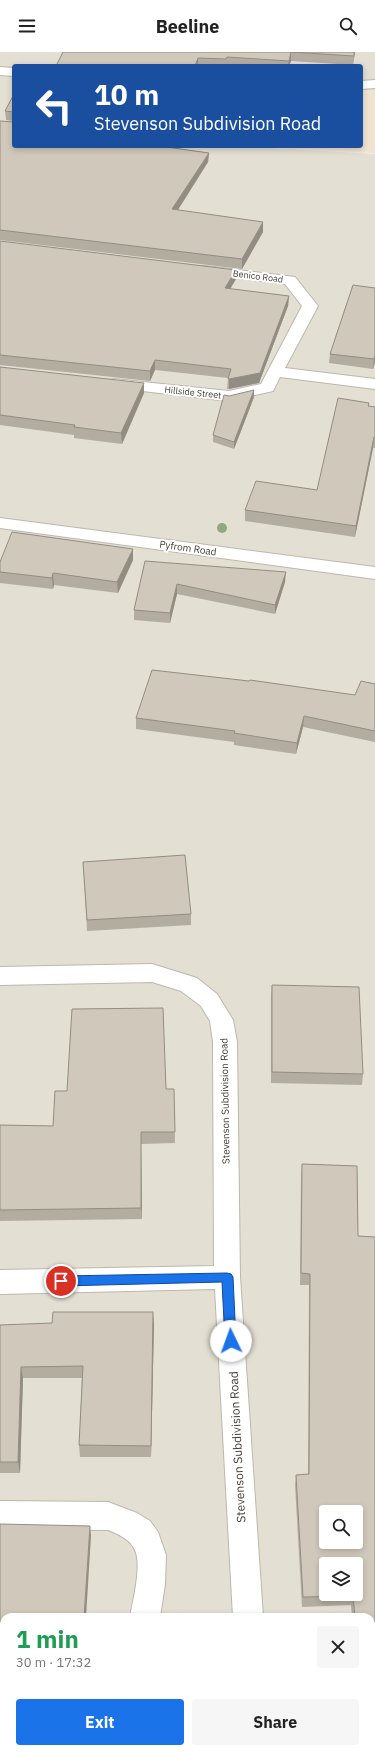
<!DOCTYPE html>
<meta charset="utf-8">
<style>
:root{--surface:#fff;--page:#f6f6f6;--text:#222;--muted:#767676;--accent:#1a73e8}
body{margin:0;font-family:"IBM Plex Sans",sans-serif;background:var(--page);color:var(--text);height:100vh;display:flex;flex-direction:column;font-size:15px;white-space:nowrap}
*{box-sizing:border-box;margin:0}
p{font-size:13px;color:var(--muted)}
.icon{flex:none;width:22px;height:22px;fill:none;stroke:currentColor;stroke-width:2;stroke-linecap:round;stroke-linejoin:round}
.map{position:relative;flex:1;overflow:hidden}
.panel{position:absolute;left:0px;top:1561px;width:375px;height:140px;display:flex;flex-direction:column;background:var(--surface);border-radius:12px 12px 0 0;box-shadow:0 2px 6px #0003}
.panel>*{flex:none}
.hud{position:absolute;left:12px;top:12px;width:351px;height:84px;border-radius:4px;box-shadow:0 2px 6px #0003;background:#1a4fa0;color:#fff;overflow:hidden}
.tools{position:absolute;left:319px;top:1453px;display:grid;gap:8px}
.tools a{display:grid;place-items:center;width:44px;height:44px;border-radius:4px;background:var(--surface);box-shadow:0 2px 6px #0003;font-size:20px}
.pin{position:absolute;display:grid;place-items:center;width:34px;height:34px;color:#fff;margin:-17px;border:2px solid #fff;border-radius:50%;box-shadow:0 1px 4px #0007}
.me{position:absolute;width:44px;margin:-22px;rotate:357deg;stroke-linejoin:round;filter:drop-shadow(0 0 3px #0008)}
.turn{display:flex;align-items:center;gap:14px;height:84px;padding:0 16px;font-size:18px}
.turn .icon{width:52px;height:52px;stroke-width:2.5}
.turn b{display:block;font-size:28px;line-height:34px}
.round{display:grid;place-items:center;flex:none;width:42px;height:42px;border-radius:4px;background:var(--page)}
.headline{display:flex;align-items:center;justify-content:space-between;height:68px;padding:0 16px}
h1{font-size:24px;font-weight:700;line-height:30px;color:#1e9e55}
.button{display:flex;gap:8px;margin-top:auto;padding:8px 16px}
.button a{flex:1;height:46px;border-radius:4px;background:var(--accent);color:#fff;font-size:16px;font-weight:700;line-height:46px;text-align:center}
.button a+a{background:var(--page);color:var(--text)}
header{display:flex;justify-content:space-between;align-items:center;height:52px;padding:0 16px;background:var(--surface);font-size:18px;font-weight:700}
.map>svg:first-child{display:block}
.residential{fill:#e3dfd3;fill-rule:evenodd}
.commercial{fill:#f0e4d1}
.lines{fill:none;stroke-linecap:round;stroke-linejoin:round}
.service-casing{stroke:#bdb8ab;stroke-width:2}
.minor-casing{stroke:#bdb8ab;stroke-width:2}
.tertiary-casing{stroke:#bdb8ab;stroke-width:2}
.service{fill:#fff;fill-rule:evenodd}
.minor{fill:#fff;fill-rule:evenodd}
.tertiary{fill:#fff;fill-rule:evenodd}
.tree{fill:#91a780}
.wall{fill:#b3ada1;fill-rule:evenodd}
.shaded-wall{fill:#928d83}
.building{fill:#d0c9bb;stroke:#928d83;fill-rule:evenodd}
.route{fill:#1a73e8;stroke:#114b97}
.labels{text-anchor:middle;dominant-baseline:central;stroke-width:4;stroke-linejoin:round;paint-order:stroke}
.far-street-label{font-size:9px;fill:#423d35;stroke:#fff}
.street-label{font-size:10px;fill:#423d35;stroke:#fff}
.near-street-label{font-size:12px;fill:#423d35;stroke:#fff}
</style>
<header><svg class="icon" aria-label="menu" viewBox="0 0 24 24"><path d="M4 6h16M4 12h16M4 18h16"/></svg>Beeline<svg class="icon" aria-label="search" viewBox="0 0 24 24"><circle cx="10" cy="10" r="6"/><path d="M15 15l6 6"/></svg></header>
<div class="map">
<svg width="375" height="1701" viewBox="0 0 375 1701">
<rect width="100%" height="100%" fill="#f0ede4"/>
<!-- residential -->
<path class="residential" d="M0 0H375V38H361V14H14V94H237L375 102V1701H0ZM326 1460H356V1490H326ZM326 1512H356V1542H326ZM4 1565H371V1697H4Z"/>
<!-- commercial -->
<path class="commercial" d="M361 38H375V101L239 94H361Z"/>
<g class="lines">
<defs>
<g id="service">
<path d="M0 1449 108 1450 137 1461 150 1469 158 1480 166 1503 165 1532 160 1565H130C133 1548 142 1514 135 1498 130 1487 118 1482 108 1478L0 1477Z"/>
<path d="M116 1697H148L149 1701H117Z"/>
</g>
<g id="minor">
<path d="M0 15 14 16V24L0 23Z"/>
<path d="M375 28V36L361 37V29Z"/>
<path d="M205 214 295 225 318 254 285 316 375 327V337L280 325 273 339 229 349 108 335 106 332 108 329 114 327 229 339 261 332 302 254 285 232 200 221 198 218 200 215Z"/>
<path d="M152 912 197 926 217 942 233 968 237 990 240 1225 263 1565H233L215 1237 0 1242V1218L214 1214 213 990 210 969 201 954 181 939 152 930 0 933V915Z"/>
<rect x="241" y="1697" width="32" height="4"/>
</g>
<path id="tertiary" d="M0 466 375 515V527L0 476Z"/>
</defs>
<!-- service casing -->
<use href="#service" class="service-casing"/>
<!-- minor casing -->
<use href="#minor" class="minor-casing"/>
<!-- tertiary casing -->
<use href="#tertiary" class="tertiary-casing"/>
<!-- service -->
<use href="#service" class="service"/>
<!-- minor -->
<use href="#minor" class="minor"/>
<!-- tertiary -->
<use href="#tertiary" class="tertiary"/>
</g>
<!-- trees -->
<circle class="tree" cx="222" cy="476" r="5"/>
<!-- wall -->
<g class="wall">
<path d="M63 0H355L353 13 291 9 289 14H56Z"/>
<path d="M14 42V69L6 68 5 59Z"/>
<path d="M0 69 14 94H162L209 101 208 110 178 158 263 180 242 217 0 188Z"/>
<path d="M0 189 236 227 230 237 289 244 288 254 259 331 229 337H227L228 326 155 318 150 329 0 313Z"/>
<path d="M353 233 375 310 373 317 329 311 330 302Z"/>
<path d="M0 315 144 341 122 392 74 386V383L0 373Z"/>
<path d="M254 345 234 397 213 390V383Z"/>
<path d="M369 351V354L375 355V396H373L355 485 245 469V458L317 438Z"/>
<path d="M133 497V508L118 541 54 533 53 537 0 531V520Z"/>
<path d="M145 509 285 530 275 562 177 542 170 571 134 568V558Z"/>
<path d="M375 632V690L303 675 296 702 234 693V690L136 677V666L355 643Z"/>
<path d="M83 810 191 862V873L87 879Z"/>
<path d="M272 933 363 1022 362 1033 271 1031V944Z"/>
<path d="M166 1037H174L175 1091 141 1092 142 1167 0 1169V1073L53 1074Z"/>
<path d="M302 1112 357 1114 358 1184 375 1185V1701H364V1697H371V1565H352L351 1553 302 1555 295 1433 296 1423 308 1422 309 1233H300L301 1124ZM326 1460H356V1490H326ZM326 1512H356V1542H326Z"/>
<path d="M154 1272 151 1405H80L79 1393 82 1326H23L20 1421H0V1273Z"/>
</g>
<!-- shaded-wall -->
<g class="shaded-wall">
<path d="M291 0V9L289 14H288L289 9Z"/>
<path d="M354 0H355L353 13 354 4Z"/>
<path d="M198 6V14H195Z"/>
<path d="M209 101 208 110 172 167V157Z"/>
<path d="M263 170V180L242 217V207Z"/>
<path d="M236 218V227L225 246V236Z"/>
<path d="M289 244 288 254 259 331 229 337V327Z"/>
<path d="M375 303V310L373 317 374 307Z"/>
<path d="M155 308V318L150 329V319Z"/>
<path d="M144 331V341L122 392 121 381Z"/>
<path d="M254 338V345L234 397V390Z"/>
<path d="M374 385 373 396 355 485 356 474Z"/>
<path d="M133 497V508L118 541 117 530Z"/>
<path d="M286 520 285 530 275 562V553Z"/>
<path d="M53 521 54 533 53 537 52 526Z"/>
<path d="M177 532V542L170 571V561Z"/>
<path d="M304 664 303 675 296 702 297 691Z"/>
<path d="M141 1080V1092L142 1167 141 1156Z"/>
<path d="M153 1260 154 1272 151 1405V1394Z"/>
<path d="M21 1315 23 1326 20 1421 18 1410Z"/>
<path d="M90 1474 91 1484 86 1565H84Z"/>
</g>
<!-- building -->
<g class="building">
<path d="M63 0H354V4L291 0 289 9 227 5 226 7 198 6 195 14H56Z"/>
<path d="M14 42V60L5 59Z"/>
<path d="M0 69 14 70V94H159L209 101 172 157 263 170 242 207 0 178Z"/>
<path d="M0 189 236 218 225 236 289 244 260 321 229 327H228L231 317 155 308 150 319 0 303Z"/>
<path d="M353 233 375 236V303L374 307 330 302Z"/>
<path d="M0 315 144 331 121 381 74 375 75 373 0 363Z"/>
<path d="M254 338 234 390 213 383 224 343 229 344Z"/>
<path d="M338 346 369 351 368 354 375 355V385H374L356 474 245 458 256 429 317 438Z"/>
<path d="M12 480 133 497 117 530 53 521 52 526 0 520V510Z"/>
<path d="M145 509 286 520 275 553 177 532 170 561 134 558Z"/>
<path d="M152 618 249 629 250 628 355 643 361 629 375 632V679L304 664 297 691 234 681 235 679 136 666Z"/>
<path d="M185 803 191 862 87 868 83 810Z"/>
<path d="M272 933 359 935 363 1022 272 1020Z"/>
<path d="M163 956 166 1037H174L175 1080H141V1156L0 1158V1073L53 1074 55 1039H67L72 957Z"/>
<path d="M302 1112 357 1114 358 1184 375 1185V1701H367L366 1697H371V1565H355L353 1544 303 1545 296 1423 309 1422 310 1222 301 1221ZM326 1460H356V1490H326ZM326 1512H356V1542H326Z"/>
<path d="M53 1260H153L151 1394 79 1393 83 1314 21 1315 18 1410H0V1273L52 1271Z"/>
<path d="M0 1472 90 1474 84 1565H4V1697H87V1701H0Z"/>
</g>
<!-- route -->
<path class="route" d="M227 1221 231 1222 233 1225 236 1289 235 1292 231 1294 227 1292 225 1289 222 1230 61 1234 57 1233 55 1229 57 1226 61 1224Z"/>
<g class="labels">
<!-- far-street labels -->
<g class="far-street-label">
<text transform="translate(258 224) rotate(7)">Benico Road</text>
<text transform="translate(193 340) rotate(6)">Hillside Street</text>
</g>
<!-- street labels -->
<g class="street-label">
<text transform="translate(188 496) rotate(8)">Pyfrom Road</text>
<text transform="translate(225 1049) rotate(-91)">Stevenson Subdivision Road</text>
</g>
<!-- near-street labels -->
<g class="near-street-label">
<text transform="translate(237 1395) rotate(-93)">Stevenson Subdivision Road</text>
</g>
</g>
</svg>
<div class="tools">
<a><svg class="icon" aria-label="search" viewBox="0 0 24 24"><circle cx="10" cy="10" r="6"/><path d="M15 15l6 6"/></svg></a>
<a><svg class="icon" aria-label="layers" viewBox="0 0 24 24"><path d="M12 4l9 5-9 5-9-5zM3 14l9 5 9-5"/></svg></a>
</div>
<div class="pin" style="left:61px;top:1229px;background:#d93025"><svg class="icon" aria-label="arrive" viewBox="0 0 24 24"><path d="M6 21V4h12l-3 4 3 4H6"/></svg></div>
<svg class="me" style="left:231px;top:1289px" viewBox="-20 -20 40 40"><circle r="19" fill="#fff"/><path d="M0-13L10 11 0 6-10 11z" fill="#1a73e8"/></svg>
<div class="hud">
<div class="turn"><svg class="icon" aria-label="left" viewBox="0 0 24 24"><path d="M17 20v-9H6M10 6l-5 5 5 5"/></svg><div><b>10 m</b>Stevenson Subdivision Road</div></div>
</div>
<section class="panel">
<div class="headline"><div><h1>1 min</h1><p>30 m · 17:32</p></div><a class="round"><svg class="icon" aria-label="close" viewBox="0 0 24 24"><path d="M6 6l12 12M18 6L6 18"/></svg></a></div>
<div class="button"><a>Exit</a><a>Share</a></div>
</section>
</div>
